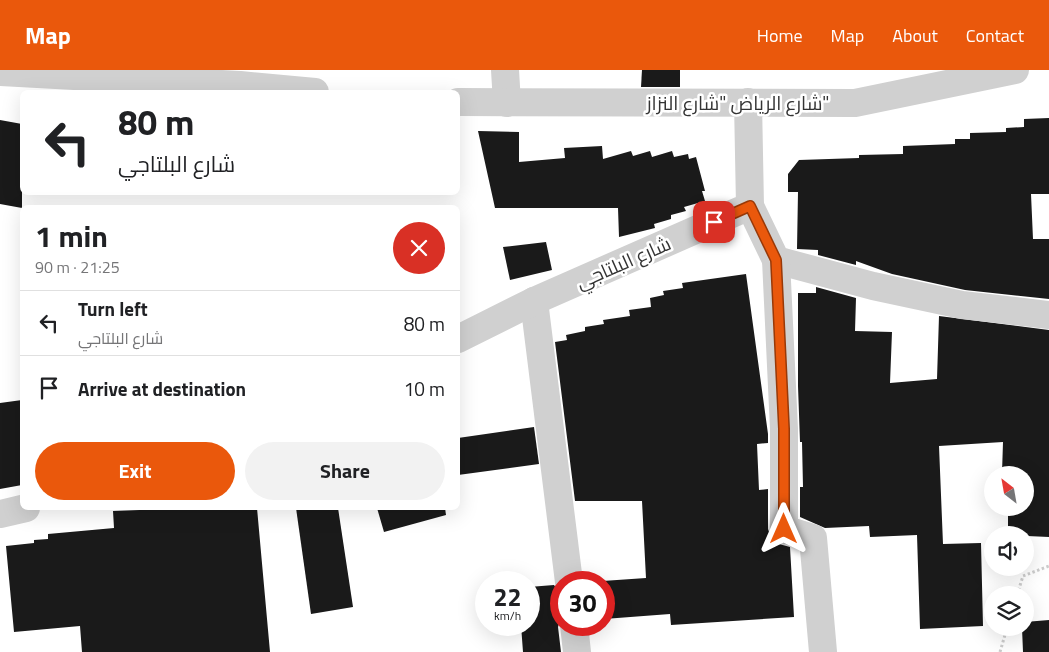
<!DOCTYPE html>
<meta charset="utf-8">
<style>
:root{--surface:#fff;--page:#f2f2f2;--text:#202124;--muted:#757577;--line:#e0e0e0;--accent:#ea580c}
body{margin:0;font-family:"Titillium Web",Cairo,sans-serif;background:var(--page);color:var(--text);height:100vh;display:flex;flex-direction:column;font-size:19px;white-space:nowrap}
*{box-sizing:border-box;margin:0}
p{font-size:16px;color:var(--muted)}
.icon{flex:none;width:28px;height:28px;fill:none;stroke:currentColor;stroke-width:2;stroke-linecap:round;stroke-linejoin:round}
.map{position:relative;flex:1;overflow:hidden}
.side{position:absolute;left:20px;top:135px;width:440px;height:305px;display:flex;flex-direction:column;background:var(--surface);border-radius:8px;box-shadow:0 5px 20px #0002}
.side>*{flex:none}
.hud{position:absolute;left:20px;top:20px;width:440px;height:105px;border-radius:8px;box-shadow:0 5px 20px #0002;background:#fff;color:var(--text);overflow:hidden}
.needle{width:32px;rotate:329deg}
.buttons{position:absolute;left:984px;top:396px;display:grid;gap:10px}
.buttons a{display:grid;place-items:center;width:50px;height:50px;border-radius:50%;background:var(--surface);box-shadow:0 5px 20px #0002;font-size:25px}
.speed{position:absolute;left:475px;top:501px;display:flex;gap:10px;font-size:25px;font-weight:700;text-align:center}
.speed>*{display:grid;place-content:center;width:65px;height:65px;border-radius:50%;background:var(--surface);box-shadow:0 5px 20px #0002;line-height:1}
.speed small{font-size:12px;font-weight:400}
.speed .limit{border:8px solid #d22;background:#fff;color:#111}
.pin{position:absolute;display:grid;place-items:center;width:42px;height:42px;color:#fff;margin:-21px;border-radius:10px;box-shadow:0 2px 8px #0006}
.me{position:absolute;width:55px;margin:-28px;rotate:0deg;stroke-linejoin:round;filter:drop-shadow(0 0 4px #0008)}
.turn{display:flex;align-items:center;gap:18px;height:105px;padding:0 15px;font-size:22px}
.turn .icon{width:65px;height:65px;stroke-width:2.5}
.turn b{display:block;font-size:35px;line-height:42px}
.round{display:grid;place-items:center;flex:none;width:52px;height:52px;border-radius:26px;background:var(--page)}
.headline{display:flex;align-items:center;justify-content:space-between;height:85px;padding:0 15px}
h1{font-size:30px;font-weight:700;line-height:38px}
.cta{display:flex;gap:10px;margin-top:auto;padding:10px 15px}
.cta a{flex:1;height:58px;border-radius:30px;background:var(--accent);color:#fff;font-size:20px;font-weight:700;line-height:58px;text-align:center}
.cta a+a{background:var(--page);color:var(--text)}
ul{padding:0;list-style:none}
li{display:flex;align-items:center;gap:15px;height:65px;padding:0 15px;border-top:1px solid var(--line)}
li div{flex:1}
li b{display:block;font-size:19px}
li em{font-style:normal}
header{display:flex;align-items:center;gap:30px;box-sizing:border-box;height:70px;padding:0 25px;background:var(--accent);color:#fff}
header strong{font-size:24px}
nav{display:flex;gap:28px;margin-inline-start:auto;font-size:18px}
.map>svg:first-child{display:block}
.building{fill:#1a1a1a}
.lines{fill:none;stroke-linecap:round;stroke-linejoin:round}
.path{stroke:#cdcdcd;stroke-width:3;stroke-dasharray:2.5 2.5;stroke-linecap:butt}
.minor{stroke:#d0d0d0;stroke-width:28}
.route-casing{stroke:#983908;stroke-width:12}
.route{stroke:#ea580c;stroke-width:9}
.labels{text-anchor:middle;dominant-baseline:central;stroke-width:5;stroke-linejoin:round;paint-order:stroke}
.street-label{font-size:19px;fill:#333;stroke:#fff}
</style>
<header>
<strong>Map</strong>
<nav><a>Home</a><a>Map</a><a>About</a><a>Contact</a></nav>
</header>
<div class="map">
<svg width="1049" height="582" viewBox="0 0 1049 582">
<rect width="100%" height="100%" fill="#fff"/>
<!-- building -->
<g class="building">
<path d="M642 0H680V17H641Z"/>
<path d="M1049 48V124H1031L1033 169H1049V229L965 220 892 204 856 191V195L818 185V180L797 179 798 122H788V104L799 90 859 88V85L903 84V76L955 74V69H970V63L1006 62V58L1024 57V49Z"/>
<path d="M0 50 22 54V138L0 134Z"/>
<path d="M478 61 519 62V92L565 88 564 78 602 76 603 89 631 81 633 86 650 81 652 87 672 81 674 87 688 84 689 89 696 87 705 121H702L705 131 684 137 686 141 671 145V149L654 154 655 158 619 167 618 138H495Z"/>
<path d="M546 172 552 200 510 210 503 177Z"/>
<path d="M746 204 768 364V373L757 374 759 420 768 419V459L771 468 779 474 790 477 794 547 671 555 670 544 604 549V512H588L646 508 642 431H575L555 272 567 270 566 265 585 261V257L604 254 603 250 630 246 629 240 651 237 650 228 664 225 663 221 683 218 682 213Z"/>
<path d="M816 217 856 228 855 261 892 262 890 313 937 309 939 246 1049 260V467L1008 465V438H1025V405L1002 403 1003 372 939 376 943 474 981 473 983 556 920 559 917 465 870 467 869 456 825 458 800 447V417H803L802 372H800L798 316V223H816Z"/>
<path d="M22 330V415L0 419V333Z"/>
<path d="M534 357 539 394 458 405V368Z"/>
<path d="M192 438H257L270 582H82L80 556 14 562 6 476 34 473V470L48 469V464L114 458 113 441Z"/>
<path d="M296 438H338L353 537 311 544Z"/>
<path d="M377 438H445L446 445 384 462Z"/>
<path d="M554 515 561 525V547L558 557 561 582H523L521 555H529V517Z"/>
<path d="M1049 550V582H1023L1022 558H1025V552Z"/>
</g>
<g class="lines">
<!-- path -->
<g class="path">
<path d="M1017 525 1023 506 1049 496"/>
<path d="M1000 582 1007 558"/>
</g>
<!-- minor -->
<g class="minor">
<path d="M505 0 507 33"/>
<path d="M0 2 240 15 315 22"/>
<path d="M458 32 855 33 1015 0"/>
<path d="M750 136 776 190 873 216 962 235 1049 245"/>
<path d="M776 190 784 359V459L813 468 823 582"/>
<path d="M534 231 569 512"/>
<path d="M458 269 534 231 750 136 748 32"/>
<path d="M0 444 26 438"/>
<path d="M574 555 577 582"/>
</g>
</g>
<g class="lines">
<defs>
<path id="route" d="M714 152 750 136 776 190 784 359V459"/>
</defs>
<!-- route casing -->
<use href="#route" class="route-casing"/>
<!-- route -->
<use href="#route" class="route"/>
</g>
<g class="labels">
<!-- street labels -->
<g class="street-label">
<text x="738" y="32">شارع الرياض "شارع النزاز"</text>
<text transform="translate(623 192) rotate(-24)">شارع البلتاجي</text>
</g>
</g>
</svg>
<div class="buttons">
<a><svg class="needle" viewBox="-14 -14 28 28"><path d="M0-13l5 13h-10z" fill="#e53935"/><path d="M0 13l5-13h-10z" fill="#757577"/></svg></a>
<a><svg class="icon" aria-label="sound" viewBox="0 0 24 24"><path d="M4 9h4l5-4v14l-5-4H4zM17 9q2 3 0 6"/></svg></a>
<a><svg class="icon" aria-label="layers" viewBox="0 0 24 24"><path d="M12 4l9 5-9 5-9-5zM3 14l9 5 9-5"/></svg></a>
</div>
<div class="speed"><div>22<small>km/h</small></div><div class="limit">30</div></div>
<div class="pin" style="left:714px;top:152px;background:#d93025"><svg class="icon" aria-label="arrive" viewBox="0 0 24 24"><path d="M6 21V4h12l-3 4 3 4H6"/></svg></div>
<svg class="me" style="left:784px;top:459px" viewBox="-20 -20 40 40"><path d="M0-17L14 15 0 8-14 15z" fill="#ea580c" stroke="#fff" stroke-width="4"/></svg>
<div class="hud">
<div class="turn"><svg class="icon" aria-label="left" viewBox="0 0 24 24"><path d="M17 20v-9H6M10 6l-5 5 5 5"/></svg><div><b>80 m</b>شارع البلتاجي</div></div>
</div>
<section class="side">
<div class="headline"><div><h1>1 min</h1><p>90 m · 21:25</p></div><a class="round" style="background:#d93025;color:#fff"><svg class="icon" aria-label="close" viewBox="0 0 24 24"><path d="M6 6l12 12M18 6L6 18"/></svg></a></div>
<ul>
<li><svg class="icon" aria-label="left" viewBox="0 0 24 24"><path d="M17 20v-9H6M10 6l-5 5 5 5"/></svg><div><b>Turn left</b><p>شارع البلتاجي</p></div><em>80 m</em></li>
<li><svg class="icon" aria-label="arrive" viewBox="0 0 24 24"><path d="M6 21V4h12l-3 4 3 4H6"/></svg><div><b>Arrive at destination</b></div><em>10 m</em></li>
</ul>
<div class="cta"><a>Exit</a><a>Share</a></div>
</section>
</div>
